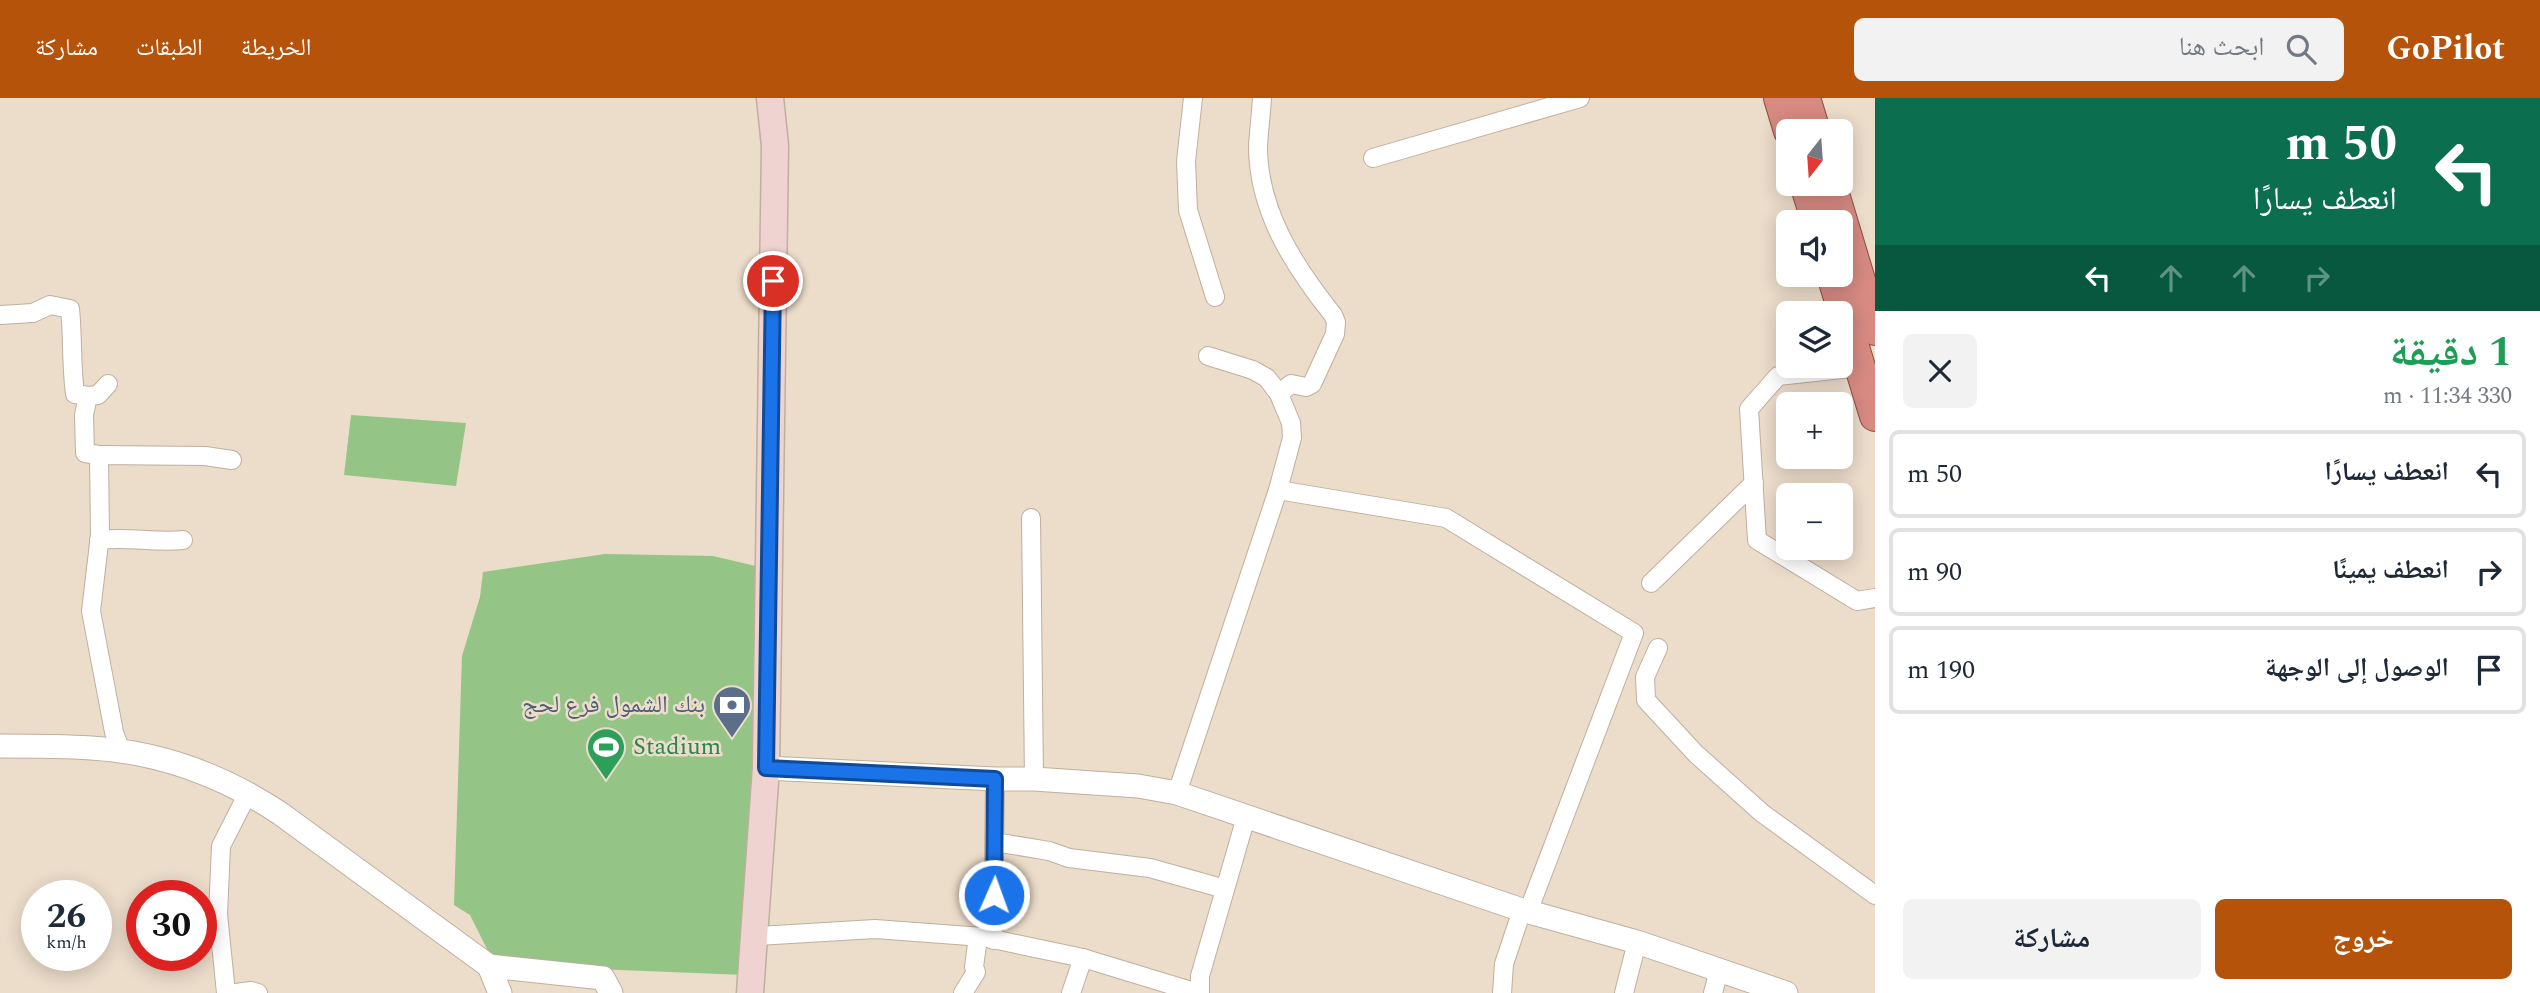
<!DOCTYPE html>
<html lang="ar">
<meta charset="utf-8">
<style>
:root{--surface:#fff;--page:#f2f2f3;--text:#1f2937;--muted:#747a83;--line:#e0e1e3;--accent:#b45309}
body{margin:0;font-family:Spectral,"Noto Naskh Arabic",serif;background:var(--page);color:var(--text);direction:rtl;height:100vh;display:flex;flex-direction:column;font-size:26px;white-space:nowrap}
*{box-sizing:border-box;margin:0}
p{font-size:23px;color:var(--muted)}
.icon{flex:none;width:38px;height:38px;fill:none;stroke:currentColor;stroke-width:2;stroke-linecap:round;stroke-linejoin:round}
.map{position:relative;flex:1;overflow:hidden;direction:ltr}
.details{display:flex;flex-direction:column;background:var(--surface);width:665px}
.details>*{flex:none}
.banner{background:#0b6e4f;color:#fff;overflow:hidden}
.needle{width:46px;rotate:197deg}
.fabs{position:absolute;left:1776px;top:21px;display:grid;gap:14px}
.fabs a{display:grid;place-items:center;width:77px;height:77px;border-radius:10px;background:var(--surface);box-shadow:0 4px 18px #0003;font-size:35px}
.speed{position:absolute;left:21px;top:782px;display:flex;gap:14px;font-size:35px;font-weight:700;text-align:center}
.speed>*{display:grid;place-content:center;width:91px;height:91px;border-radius:50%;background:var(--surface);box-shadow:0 4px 18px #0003;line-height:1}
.speed small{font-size:18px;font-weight:400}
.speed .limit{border:10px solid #d22;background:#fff;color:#111}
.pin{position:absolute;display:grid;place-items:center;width:60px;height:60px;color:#fff;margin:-30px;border:4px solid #fff;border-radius:50%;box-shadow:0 2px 7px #0007}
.me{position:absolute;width:77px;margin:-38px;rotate:2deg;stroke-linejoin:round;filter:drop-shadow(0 0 5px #0008)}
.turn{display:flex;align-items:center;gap:24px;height:147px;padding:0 28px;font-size:32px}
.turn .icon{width:91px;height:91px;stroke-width:2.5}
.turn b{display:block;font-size:49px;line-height:60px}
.lanes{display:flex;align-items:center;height:66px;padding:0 28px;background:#0003;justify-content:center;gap:35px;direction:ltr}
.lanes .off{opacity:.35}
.round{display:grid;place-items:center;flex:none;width:74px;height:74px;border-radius:10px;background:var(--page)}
.overview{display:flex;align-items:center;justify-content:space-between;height:119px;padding:0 28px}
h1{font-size:42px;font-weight:700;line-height:52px;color:#1e9e55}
.primary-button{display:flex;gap:14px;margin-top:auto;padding:14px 28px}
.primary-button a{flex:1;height:80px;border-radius:10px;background:var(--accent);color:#fff;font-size:28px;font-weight:700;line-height:80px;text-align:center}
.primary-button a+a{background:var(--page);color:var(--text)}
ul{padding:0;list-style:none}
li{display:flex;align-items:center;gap:21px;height:88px;margin:0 14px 10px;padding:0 14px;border:4px solid var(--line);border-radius:10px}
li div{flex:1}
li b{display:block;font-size:26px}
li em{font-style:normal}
header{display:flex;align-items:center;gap:42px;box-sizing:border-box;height:98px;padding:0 35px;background:var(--accent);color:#fff}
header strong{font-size:33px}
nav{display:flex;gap:38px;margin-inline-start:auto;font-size:24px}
.search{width:490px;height:63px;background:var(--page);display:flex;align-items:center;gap:18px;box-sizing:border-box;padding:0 24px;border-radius:10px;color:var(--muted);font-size:26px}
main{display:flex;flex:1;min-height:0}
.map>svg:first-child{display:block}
.green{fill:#94c486}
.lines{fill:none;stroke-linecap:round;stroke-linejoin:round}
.minor-casing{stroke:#bfaf9e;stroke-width:20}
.tertiary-casing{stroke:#bfaf9e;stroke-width:25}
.secondary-casing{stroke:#bfaf9e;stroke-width:29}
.trunk-casing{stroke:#8b4c44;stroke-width:32}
.minor{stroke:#fff;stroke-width:18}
.tertiary{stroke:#fff;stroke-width:23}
.secondary{stroke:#efd3d0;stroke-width:26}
.trunk{stroke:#d68a82;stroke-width:30}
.route-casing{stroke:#114b97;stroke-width:18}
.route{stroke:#1a73e8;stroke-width:12}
.labels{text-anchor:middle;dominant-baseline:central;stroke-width:5;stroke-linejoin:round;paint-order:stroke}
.service-label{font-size:24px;fill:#4e5e75;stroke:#ecdcca;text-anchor:end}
.leisure-label{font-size:24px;fill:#27864d;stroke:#ecdcca;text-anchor:start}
</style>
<header>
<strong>GoPilot</strong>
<div class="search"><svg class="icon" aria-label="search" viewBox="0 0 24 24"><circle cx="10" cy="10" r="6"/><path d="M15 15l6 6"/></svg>ابحث هنا</div>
<nav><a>الخريطة</a><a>الطبقات</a><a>مشاركة</a></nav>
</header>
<main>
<section class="details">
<div class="banner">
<div class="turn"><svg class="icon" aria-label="left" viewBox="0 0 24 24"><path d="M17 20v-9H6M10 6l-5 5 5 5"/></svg><div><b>50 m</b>انعطف يسارًا</div></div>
<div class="lanes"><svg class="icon" aria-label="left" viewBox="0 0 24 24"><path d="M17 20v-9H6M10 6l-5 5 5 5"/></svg><svg class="icon off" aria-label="ahead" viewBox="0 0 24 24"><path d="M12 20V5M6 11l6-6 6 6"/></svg><svg class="icon off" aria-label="ahead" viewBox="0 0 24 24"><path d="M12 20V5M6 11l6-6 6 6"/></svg><svg class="icon off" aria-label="right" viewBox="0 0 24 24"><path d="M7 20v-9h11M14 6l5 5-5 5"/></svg></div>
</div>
<div class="overview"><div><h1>1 دقيقة</h1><p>330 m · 11:34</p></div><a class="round"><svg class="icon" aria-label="close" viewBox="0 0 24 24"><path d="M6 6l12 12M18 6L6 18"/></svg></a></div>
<ul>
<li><svg class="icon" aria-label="left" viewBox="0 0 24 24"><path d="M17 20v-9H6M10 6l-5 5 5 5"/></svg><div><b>انعطف يسارًا</b></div><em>50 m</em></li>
<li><svg class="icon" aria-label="right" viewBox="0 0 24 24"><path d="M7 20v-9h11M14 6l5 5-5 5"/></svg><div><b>انعطف يمينًا</b></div><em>90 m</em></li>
<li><svg class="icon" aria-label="arrive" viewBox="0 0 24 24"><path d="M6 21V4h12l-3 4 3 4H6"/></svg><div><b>الوصول إلى الوجهة</b></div><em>190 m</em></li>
</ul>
<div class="primary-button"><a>خروج</a><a>مشاركة</a></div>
</section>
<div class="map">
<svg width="1875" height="895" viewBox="0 0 1875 895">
<rect width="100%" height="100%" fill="#ecdcca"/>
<!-- green -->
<g class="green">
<path d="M351 317 466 325 456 388 344 377Z"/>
<path d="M605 456 713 458 764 470 745 877 495 867 470 817 454 807 462 558 480 499 483 474Z"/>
</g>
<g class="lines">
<defs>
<g id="minor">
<path d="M1193 0 1186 63 1188 112 1215 199"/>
<path d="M1262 0C1261 16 1259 32 1258 48 1258 113 1294 168 1333 217L1336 224 1335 236 1312 286 1306 289 1291 286 1279 296"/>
<path d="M1373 60 1580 0"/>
<path d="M0 217 33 215 50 207 70 211C73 239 71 267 75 296L88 298"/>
<path d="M1860 269 1778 278 1749 311 1757 442 1857 503 1875 500"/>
<path d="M99 357 85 355 84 317 88 298 98 297 108 286"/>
<path d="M1278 392 1446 420 1634 535 1528 814"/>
<path d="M1031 420 1034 681"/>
<path d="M99 442C127 438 155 445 183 442"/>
<path d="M1651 485 1754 385"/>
<path d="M1658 550 1645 579 1646 602 1696 656 1762 715 1875 797"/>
<path d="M121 654 114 634 91 513 100 437 99 357 205 358 232 362"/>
<path d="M1177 695 1278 392 1292 340 1291 325 1279 296 1267 280 1253 272 1208 258"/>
<path d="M995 744 1049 753 1069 760 1150 770 1225 791"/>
<path d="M756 838 875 831 983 839 1083 860 1198 895"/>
<path d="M993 842 995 681"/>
<path d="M226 895 218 816 221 748 248 695"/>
<path d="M236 895 251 893 258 895"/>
<path d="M963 895 976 874 974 869 978 839"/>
<path d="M1071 895 1083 860"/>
<path d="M1200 895V878L1246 719"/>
<path d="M1502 895 1504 866 1522 812"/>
<path d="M1624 895 1637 844"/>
<path d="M1713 895 1719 872"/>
</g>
<g id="tertiary">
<path d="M0 648C30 648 61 648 91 650 160 654 224 678 281 716L489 868"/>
<path d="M766 670 995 681H1034L1138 688 1177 695 1522 812 1637 844 1786 895"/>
<path d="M500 895 489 868 603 880 611 895"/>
</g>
<path id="secondary" d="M750 895 766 670 775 48 770 0"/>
<g id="trunk">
<path d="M1779 0 1789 33"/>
<path d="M1805 0 1815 33"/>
<path d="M1805 86 1817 124"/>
<path d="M1831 86 1875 232"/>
<path d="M1832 177 1875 318"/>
</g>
</defs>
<!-- minor casing -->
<use href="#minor" class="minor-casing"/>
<!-- tertiary casing -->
<use href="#tertiary" class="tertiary-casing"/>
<!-- secondary casing -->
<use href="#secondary" class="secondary-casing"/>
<!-- trunk casing -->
<use href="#trunk" class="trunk-casing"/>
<!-- minor -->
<use href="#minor" class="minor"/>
<!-- tertiary -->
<use href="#tertiary" class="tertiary"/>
<!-- secondary -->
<use href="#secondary" class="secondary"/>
<!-- trunk -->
<use href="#trunk" class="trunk"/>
</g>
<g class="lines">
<defs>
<path id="route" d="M773 183 766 670 995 681 994 797"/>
</defs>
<!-- route casing -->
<use href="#route" class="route-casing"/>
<!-- route -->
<use href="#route" class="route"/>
</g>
<!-- icons -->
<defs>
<symbol id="bank-pin" viewBox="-11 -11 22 30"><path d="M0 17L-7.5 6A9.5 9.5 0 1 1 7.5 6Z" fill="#5c6f8a" stroke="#ecdcca"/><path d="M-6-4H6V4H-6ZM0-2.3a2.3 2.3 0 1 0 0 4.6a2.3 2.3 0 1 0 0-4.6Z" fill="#fff"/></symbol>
<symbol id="stadium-pin" viewBox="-11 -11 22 30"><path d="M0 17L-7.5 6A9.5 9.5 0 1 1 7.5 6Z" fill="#2e9e5b" stroke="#ecdcca"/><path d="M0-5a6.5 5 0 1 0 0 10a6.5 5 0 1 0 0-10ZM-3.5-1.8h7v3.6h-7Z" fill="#fff"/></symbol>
</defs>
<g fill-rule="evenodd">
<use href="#bank-pin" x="710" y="585" width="44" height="60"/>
<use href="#stadium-pin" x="584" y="627" width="44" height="60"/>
</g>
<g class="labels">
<!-- service labels -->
<g class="service-label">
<text x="705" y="607">بنك الشمول فرع لحج</text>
</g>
<!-- leisure labels -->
<g class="leisure-label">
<text x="633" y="649">Stadium</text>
</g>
</g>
</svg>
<div class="fabs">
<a><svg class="needle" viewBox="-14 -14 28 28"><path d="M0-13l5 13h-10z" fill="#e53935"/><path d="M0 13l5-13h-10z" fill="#747a83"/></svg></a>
<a><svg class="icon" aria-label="sound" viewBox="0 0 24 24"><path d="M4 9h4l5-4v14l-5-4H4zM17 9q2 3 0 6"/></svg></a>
<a><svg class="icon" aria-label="layers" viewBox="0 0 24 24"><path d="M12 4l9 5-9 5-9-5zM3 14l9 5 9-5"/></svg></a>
<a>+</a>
<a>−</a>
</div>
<div class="speed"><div>26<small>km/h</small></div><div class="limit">30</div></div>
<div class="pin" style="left:773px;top:183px;background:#d93025"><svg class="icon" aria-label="arrive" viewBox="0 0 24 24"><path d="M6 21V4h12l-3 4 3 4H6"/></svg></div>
<svg class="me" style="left:994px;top:797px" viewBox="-20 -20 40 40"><circle r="17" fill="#1a73e8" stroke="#fff" stroke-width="3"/><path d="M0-11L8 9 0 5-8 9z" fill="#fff"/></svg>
</div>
</main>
